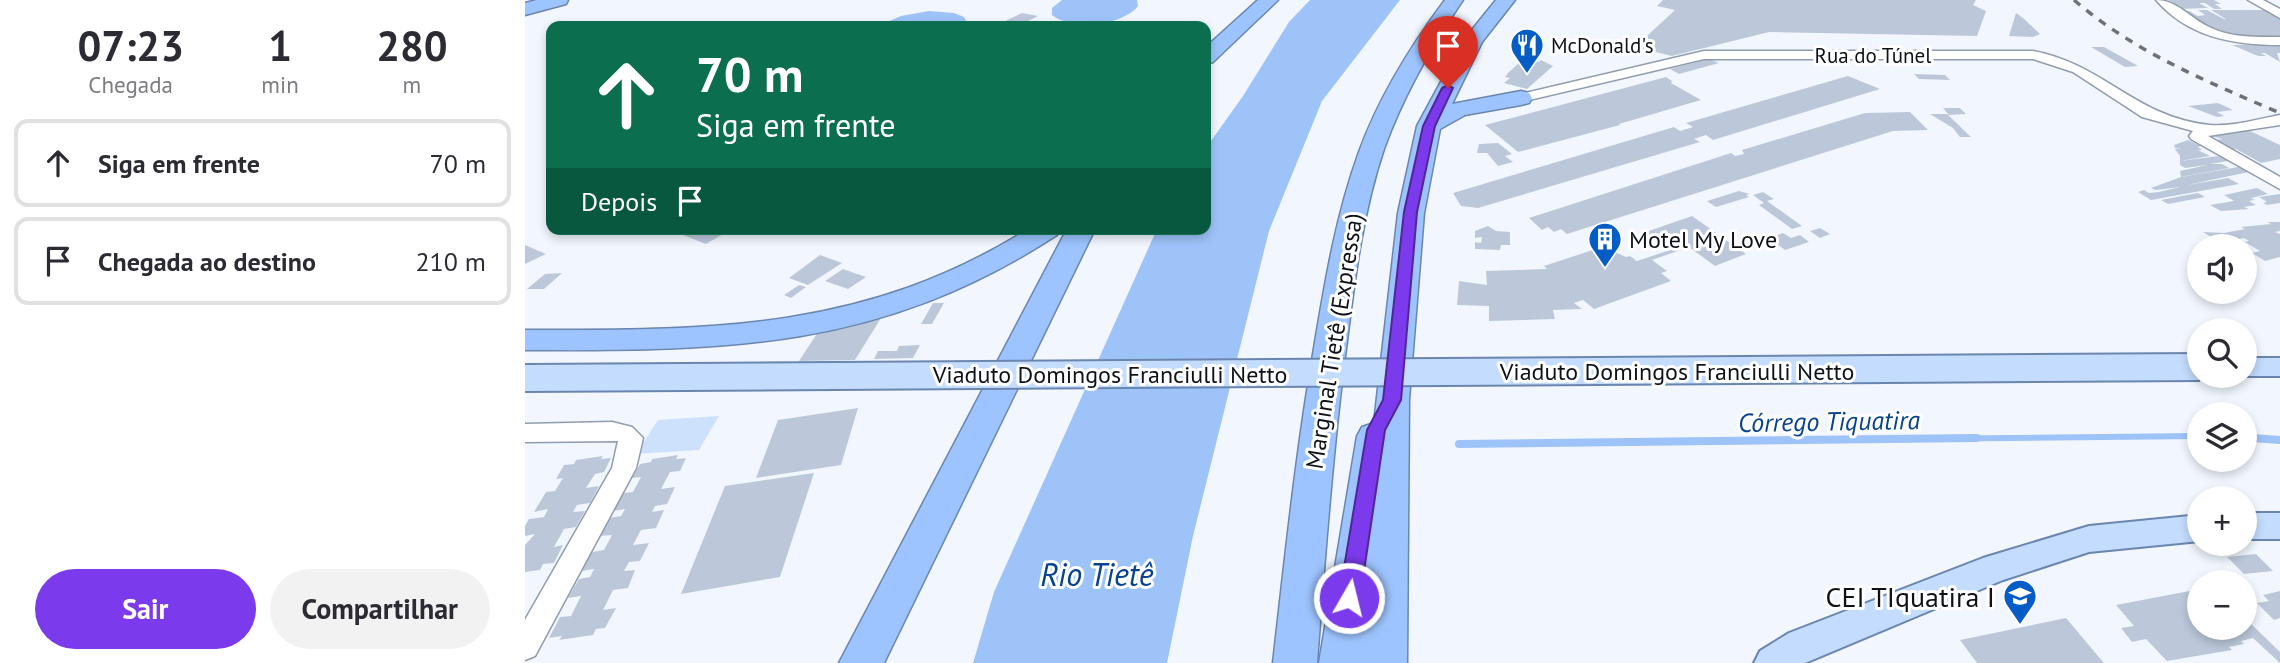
<!DOCTYPE html>
<html lang="pt">
<meta charset="utf-8">
<style>
:root{--surface:#fff;--page:#f2f2f3;--text:#2b2b33;--muted:#7c7c81;--line:#e1e1e2;--accent:#7c3aed}
body{margin:0;font-family:"PT Sans",sans-serif;background:var(--page);color:var(--text);height:100vh;display:flex;flex-direction:column;font-size:26px;white-space:nowrap}
*{box-sizing:border-box;margin:0}
p{font-size:23px;color:var(--muted)}
.icon{flex:none;width:38px;height:38px;fill:none;stroke:currentColor;stroke-width:2;stroke-linecap:round;stroke-linejoin:round}
.map{position:relative;flex:1;overflow:hidden}
.panel{display:flex;flex-direction:column;background:var(--surface);width:525px}
.panel>*{flex:none}
.top-card{position:absolute;left:21px;top:21px;width:665px;height:214px;border-radius:14px;box-shadow:0 4px 10px #0003;background:#0b6e4f;color:#fff;overflow:hidden}
.tools{position:absolute;left:1662px;top:234px;display:grid;gap:14px}
.tools a{display:grid;place-items:center;width:70px;height:70px;border-radius:50%;background:var(--surface);box-shadow:0 4px 10px #0003;font-size:35px}
.pin{position:absolute;display:grid;place-items:center;width:60px;height:60px;color:#fff;margin:-72px -30px;border-radius:50% 50% 50% 0;rotate:-45deg;box-shadow:0 0 7px #0007}
.pin .icon{rotate:45deg}
.me{position:absolute;width:77px;margin:-38px;rotate:8deg;stroke-linejoin:round;filter:drop-shadow(0 0 5px #0008)}
.turn{display:flex;align-items:center;gap:24px;height:147px;padding:0 35px;font-size:32px}
.turn .icon{width:91px;height:91px;stroke-width:2.5}
.turn b{display:block;font-size:49px;line-height:60px}
.then{display:flex;align-items:center;height:66px;padding:0 35px;background:#0003;gap:14px;font-size:26px}
.eta{display:flex;justify-content:space-evenly;align-items:center;height:119px;text-align:center}
.eta b{font-size:42px;font-weight:700;line-height:49px}
.action{display:flex;gap:14px;margin-top:auto;padding:14px 35px}
.action a{flex:1;height:80px;border-radius:42px;background:var(--accent);color:#fff;font-size:28px;font-weight:700;line-height:80px;text-align:center}
.action a+a{background:var(--page);color:var(--text)}
ul{padding:0;list-style:none}
li{display:flex;align-items:center;gap:21px;height:88px;margin:0 14px 10px;padding:0 21px;border:4px solid var(--line);border-radius:14px}
li div{flex:1}
li b{display:block;font-size:26px}
li em{font-style:normal}
main{display:flex;flex:1;min-height:0}
.map>svg:first-child{display:block}
.green{fill:#cee1fc}
.water{fill:#9ec3f9}
.lines{fill:none;stroke-linecap:round;stroke-linejoin:round}
.stream-far1{stroke:#9ec3f9;stroke-width:6}
.stream{stroke:#9ec3f9;stroke-width:8}
.building{fill:#bcc8da}
.minor-casing{stroke:#909cad;stroke-width:3}
.major-casing{stroke:#6b86ae;stroke-width:4}
.highway-casing{stroke:#6b86ae;stroke-width:3}
.minor{fill:#fff;fill-rule:evenodd}
.major{fill:#c4dcfe;fill-rule:evenodd}
.highway{fill:#9dc4fe;fill-rule:evenodd}
.rail{stroke:#6d7279;stroke-width:3.5;stroke-dasharray:8 8;stroke-linecap:butt}
.major-bridge-casing{stroke:#6b86ae;stroke-width:30;stroke-linecap:butt}
.major-bridge{stroke:#c4dcfe;stroke-width:26}
.route{fill:#7c3aed;stroke:#51269a;stroke-width:2}
.labels{text-anchor:middle;dominant-baseline:central;stroke-width:6;stroke-linejoin:round;paint-order:stroke}
.far-poi-label{font-size:21px;fill:#0e1218;stroke:#fff;text-anchor:start}
.far-street-label{font-size:21px;fill:#0e1218;stroke:#fff}
.poi-label{font-size:24px;fill:#0e1218;stroke:#fff;text-anchor:start}
.street-label{font-size:24px;fill:#0e1218;stroke:#fff}
.water-label{font-size:26px;font-style:italic;fill:#07438f;stroke:#fff}
.near-poi-label{font-size:28px;fill:#0e1218;stroke:#fff;text-anchor:end}
.near-water-label{font-size:32px;font-style:italic;fill:#07438f;stroke:#fff}
</style>
<main>
<section class="panel">
<div class="eta">
<div><b>07:23</b><p>Chegada</p></div>
<div><b>1</b><p>min</p></div>
<div><b>280</b><p>m</p></div>
</div>
<ul>
<li><svg class="icon" aria-label="ahead" viewBox="0 0 24 24"><path d="M12 20V5M6 11l6-6 6 6"/></svg><div><b>Siga em frente</b></div><em>70 m</em></li>
<li><svg class="icon" aria-label="arrive" viewBox="0 0 24 24"><path d="M6 21V4h12l-3 4 3 4H6"/></svg><div><b>Chegada ao destino</b></div><em>210 m</em></li>
</ul>
<div class="action"><a>Sair</a><a>Compartilhar</a></div>
</section>
<div class="map">
<svg width="1755" height="663" viewBox="0 0 1755 663">
<rect width="100%" height="100%" fill="#f2f7ff"/>
<!-- green -->
<path class="green" d="M194 416 174 450 111 454 133 420Z"/>
<!-- water -->
<g class="water">
<path d="M537 0H612L613 6C597 26 547 31 527 15V8Z"/>
<path d="M785 0H875L797 101 744 231 668 536 642 663H448L469 592 632 229H681V148L718 96 764 22Z"/>
<path d="M404 11 429 13 439 17 442 23 441 26H353L376 16Z"/>
</g>
<g class="lines">
<!-- stream-far1 -->
<g class="stream-far1">
<path d="M1720 438 1755 440"/>
<path d="M1290 440 1675 436"/>
</g>
<!-- stream -->
<g class="stream">
<path d="M1727 438 1755 440"/>
<path d="M934 444 1452 438"/>
</g>
</g>
<!-- building -->
<g class="building">
<path d="M1138 0H1451L1448 5 1461 11 1452 36 1244 32 1147 56 1110 47 1150 10 1132 6Z"/>
<path d="M1643 0H1689L1696 4H1690L1697 9H1689L1680 3H1674L1683 8 1653 9 1649 6 1657 7Z"/>
<path d="M1673 10H1682L1699 19H1701L1686 10H1742L1755 17V37H1699L1656 11H1664L1673 16 1680 15Z"/>
<path d="M497 13 513 16 493 26 476 23Z"/>
<path d="M1491 13 1498 18 1515 34 1508 37 1484 36Z"/>
<path d="M1751 44 1755 46V53H1752L1755 62 1740 53H1736L1741 56H1733L1707 45Z"/>
<path d="M1566 47H1579L1613 66 1600 67Z"/>
<path d="M1184 59 1194 63 1154 74 1145 69Z"/>
<path d="M1005 60 1013 62 1016 60 1028 66 1002 89 979 83 985 78 980 77 984 72 994 63 999 65Z"/>
<path d="M1389 74 1420 75 1425 80 1394 79Z"/>
<path d="M1323 76 1355 89 1188 140 1181 135 1169 139 1175 142 953 208 936 206 928 193 1149 127 1155 131 1168 127 1161 123Z"/>
<path d="M1141 77 1147 81 1146 83 1176 100 1094 124 1095 125 993 152 960 125Z"/>
<path d="M1693 103 1708 110 1692 112 1699 116 1692 117 1663 106Z"/>
<path d="M1418 108H1435L1441 114 1424 115Z"/>
<path d="M1385 112 1403 130 1368 131 1042 234 1036 229 1029 232 1023 227 1017 230 1004 218 1206 153 1210 156 1219 154 1217 150 1340 113Z"/>
<path d="M1405 114H1422L1446 137H1435L1428 128Z"/>
<path d="M1723 130 1755 145V159L1736 163 1711 149 1703 151 1685 141 1697 139 1686 136Z"/>
<path d="M1663 140 1676 146 1673 147 1677 150H1673L1685 156 1655 161 1694 156 1703 161 1685 164H1697L1704 168 1656 177 1655 171 1682 165 1660 168 1655 165V156L1650 149 1656 148H1650L1649 145Z"/>
<path d="M973 143 987 154 980 156 988 162 973 166 962 153H952L954 144Z"/>
<path d="M1713 167 1724 172 1662 185 1703 178 1714 184 1626 200 1613 192 1619 190 1624 193 1634 192 1655 187 1631 190 1626 188 1656 177Z"/>
<path d="M1732 188 1743 194 1726 198 1730 200 1724 201 1731 205 1719 207 1724 209 1696 211 1685 205 1709 201 1699 195Z"/>
<path d="M1214 191 1225 194 1221 195 1224 197 1191 207 1182 201Z"/>
<path d="M1238 192 1249 199 1242 201 1277 226 1267 229 1234 205 1239 203 1228 195Z"/>
<path d="M1673 193 1680 197 1643 204 1636 200Z"/>
<path d="M1755 194V203L1742 205 1738 203 1742 202 1734 197Z"/>
<path d="M1167 216 1221 254 1190 266 1164 247 1127 260 1142 271 1136 273 1146 281 1069 309 1058 300 1049 303 1057 309 1028 310 1030 319 964 321V306L932 305 934 281 962 285 961 271 1022 269 1019 266 1083 245 1092 253 1101 257 1105 256 1112 261 1145 250 1121 232Z"/>
<path d="M1742 222H1755V231L1750 232 1755 234V257L1740 261 1727 253 1735 251 1720 242 1724 241 1719 238 1696 243 1678 232 1699 233 1720 229 1716 227 1746 224Z"/>
<path d="M963 226 971 231 985 232V245H976L975 250 950 249V242L956 243 957 237 950 238V231Z"/>
<path d="M1295 228 1305 234 1295 238 1285 231Z"/>
<path d="M161 229H207L181 244 153 233Z"/>
<path d="M1258 233 1266 238 1275 235 1284 242 1260 250 1244 238Z"/>
<path d="M0 245 21 254 0 264Z"/>
<path d="M295 255 317 263 283 285 264 278Z"/>
<path d="M318 269 341 277 323 289 300 281Z"/>
<path d="M37 273 19 289H2L20 274Z"/>
<path d="M274 285 281 287 266 298 259 295Z"/>
<path d="M408 303H419L407 324H396Z"/>
<path d="M356 318 330 360 274 361 293 332Z"/>
<path d="M395 345 388 358 349 359 353 351H372L374 346Z"/>
<path d="M333 408 316 465 231 478 253 420Z"/>
<path d="M153 455 151 459 161 458 155 471 145 472 136 489 150 487 142 504 130 506 127 512 139 510 131 528 116 530 108 545 124 543 115 561 104 562 99 571 110 570 103 588 88 590 78 610 91 608 80 628 71 629 68 635 34 640 37 636 24 638 35 617 46 616 56 596 43 598 54 579 65 577 69 569 56 571 67 552 79 550 87 535 75 536 84 518 96 516 100 509 88 511 98 493 108 492 116 477 107 478 115 464 126 462 127 459Z"/>
<path d="M78 456 76 459 86 458 79 472 70 474 61 488 74 486 65 503 52 505 48 512 60 511 51 527 39 529 29 547 38 545 29 563 18 564 15 570 0 572V545L10 534 0 536V526L4 519 19 517 23 509 9 512 21 492 30 491 38 478 31 479 39 465 49 464 51 460Z"/>
<path d="M289 473 255 577 156 594 200 486Z"/>
<path d="M1731 554 1748 571 1719 574 1702 557Z"/>
<path d="M1675 589V628H1720V618L1755 652V663L1728 638 1716 641 1719 644 1704 647 1707 650 1642 661 1621 639 1607 642 1596 628 1609 626 1591 605Z"/>
<path d="M1755 591V618L1749 620 1732 603 1744 601 1738 595Z"/>
<path d="M1541 618 1579 663H1452L1435 640Z"/>
</g>
<g class="lines">
<defs>
<g id="minor">
<path d="M1631 0C1652 0 1665 18 1684 27 1706 38 1731 37 1755 37V45C1708 45 1663 37 1631 0Z"/>
<path d="M1723 0H1738L1755 9V18Z"/>
<path d="M1179 51H1508C1579 64 1611 118 1685 125 1707 127 1733 119 1755 115V125L1683 136 1755 177V189L1666 139 1664 136 1668 131 1617 117 1548 72 1508 59H1179L996 102 989 98 996 94Z"/>
<path d="M87 422 107 427 118 438 111 468 10 656 0 660V620L87 468 93 441 0 442V424Z"/>
</g>
<g id="major">
<rect x="1720" y="358" width="35" height="18"/>
<rect x="1720" y="513" width="35" height="26"/>
<path d="M1675 515V541L1564 552 1478 580 1280 663H1229L1235 651 1264 633 1458 558 1564 526Z"/>
</g>
<g id="highway">
<path d="M12 0H43L41 4 0 15V3Z"/>
<path d="M733 0H753L688 62 681 64V47Z"/>
<path d="M920 0H938C906 47 878 96 859 149 838 211 830 277 822 341 808 448 800 556 792 663H748C760 558 771 452 789 348 800 282 811 215 834 152 854 97 885 47 920 0Z"/>
<path d="M971 0H990L957 42 927 104 996 91 1004 93 1007 98 1004 103 996 105 940 115 915 129 899 213 884 400 882 663H794L832 436 837 427 849 423 873 213 892 126 938 41Z"/>
<path d="M503 229H536L532 235C355 350 203 351 0 350V330C185 330 339 332 503 229Z"/>
<path d="M542 229H570L359 663H314Z"/>
</g>
</defs>
<!-- minor casing -->
<use href="#minor" class="minor-casing"/>
<!-- major casing -->
<use href="#major" class="major-casing"/>
<!-- highway casing -->
<use href="#highway" class="highway-casing"/>
<!-- minor -->
<use href="#minor" class="minor"/>
<!-- major -->
<use href="#major" class="major"/>
<!-- highway -->
<use href="#highway" class="highway"/>
<!-- rail -->
<path class="rail" d="M1549 0C1609 52 1683 82 1755 113"/>
<defs>
<path id="major-bridge" d="M0 378 1675 367"/>
</defs>
<!-- major-bridge casing -->
<use href="#major-bridge" class="major-bridge-casing"/>
<!-- major-bridge -->
<use href="#major-bridge" class="major-bridge"/>
</g>
<!-- route -->
<path class="route" d="M923 85 928 88 910 126 892 212 876 400 860 430 835 598 832 605 824 607 817 605 814 598 842 430 858 400 879 212 898 126 917 88Z"/>
<!-- icons -->
<defs>
<symbol id="restaurant-pin" viewBox="-11 -11 22 30"><path d="M0 17L-7.5 6A9.5 9.5 0 1 1 7.5 6Z" fill="#045cc6" stroke="#fff"/><path d="M-5-6h1v4h1v-4h1v4h1v-4h1v5L-1.5 .5V6h-2V.5L-5-1ZM5-6V6H3V1.5H1.5Q1.5-4 5-6Z" fill="#fff"/></symbol>
<symbol id="building-pin" viewBox="-11 -11 22 30"><path d="M0 17L-7.5 6A9.5 9.5 0 1 1 7.5 6Z" fill="#045cc6" stroke="#fff"/><path d="M-4-6H4V6H1V3H-1V6H-4ZM-2.5-4.3h1.7v1.8h-1.7ZM.8-4.3h1.7v1.8H.8ZM-2.5-1h1.7V.8h-1.7ZM.8-1h1.7V.8H.8Z" fill="#fff"/></symbol>
<symbol id="school-pin" viewBox="-11 -11 22 30"><path d="M0 17L-7.5 6A9.5 9.5 0 1 1 7.5 6Z" fill="#045cc6" stroke="#fff"/><path d="M0-5L7-2L0 1L-7-2ZM-4 1L0 2.5L4 1V4Q0 6-4 4Z" fill="#fff"/></symbol>
</defs>
<g fill-rule="evenodd">
<use href="#restaurant-pin" x="983" y="26" width="38" height="52"/>
<use href="#building-pin" x="1061" y="220" width="38" height="52"/>
<use href="#school-pin" x="1476" y="577" width="38" height="52"/>
</g>
<g class="labels">
<!-- far-poi labels -->
<g class="far-poi-label">
<text x="1026" y="45">McDonald's</text>
</g>
<!-- far-street labels -->
<g class="far-street-label">
<text x="1348" y="55">Rua do Túnel</text>
</g>
<!-- poi labels -->
<g class="poi-label">
<text x="1104" y="239">Motel My Love</text>
</g>
<!-- street labels -->
<g class="street-label">
<text transform="translate(809 341) rotate(-81)">Marginal Tietê (Expressa)</text>
<text x="1152" y="371">Viaduto Domingos Franciulli Netto</text>
<text x="585" y="374">Viaduto Domingos Franciulli Netto</text>
</g>
<!-- water labels -->
<g class="water-label">
<text transform="translate(1304 421) rotate(-1)">Córrego Tiquatira</text>
</g>
<!-- near-poi labels -->
<g class="near-poi-label">
<text x="1470" y="596">CEI TIquatira I</text>
</g>
<!-- near-water labels -->
<g class="near-water-label">
<text x="572" y="574">Rio Tietê</text>
</g>
</g>
</svg>
<div class="tools">
<a><svg class="icon" aria-label="sound" viewBox="0 0 24 24"><path d="M4 9h4l5-4v14l-5-4H4zM17 9q2 3 0 6"/></svg></a>
<a><svg class="icon" aria-label="search" viewBox="0 0 24 24"><circle cx="10" cy="10" r="6"/><path d="M15 15l6 6"/></svg></a>
<a><svg class="icon" aria-label="layers" viewBox="0 0 24 24"><path d="M12 4l9 5-9 5-9-5zM3 14l9 5 9-5"/></svg></a>
<a>+</a>
<a>−</a>
</div>
<div class="pin" style="left:923px;top:88px;background:#d93025"><svg class="icon" aria-label="arrive" viewBox="0 0 24 24"><path d="M6 21V4h12l-3 4 3 4H6"/></svg></div>
<svg class="me" style="left:824px;top:598px" viewBox="-20 -20 40 40"><circle r="17" fill="#7c3aed" stroke="#fff" stroke-width="3"/><path d="M0-11L8 9 0 5-8 9z" fill="#fff"/></svg>
<div class="top-card">
<div class="turn"><svg class="icon" aria-label="ahead" viewBox="0 0 24 24"><path d="M12 20V5M6 11l6-6 6 6"/></svg><div><b>70 m</b>Siga em frente</div></div>
<div class="then">Depois<svg class="icon" aria-label="arrive" viewBox="0 0 24 24"><path d="M6 21V4h12l-3 4 3 4H6"/></svg></div>
</div>
</div>
</main>
